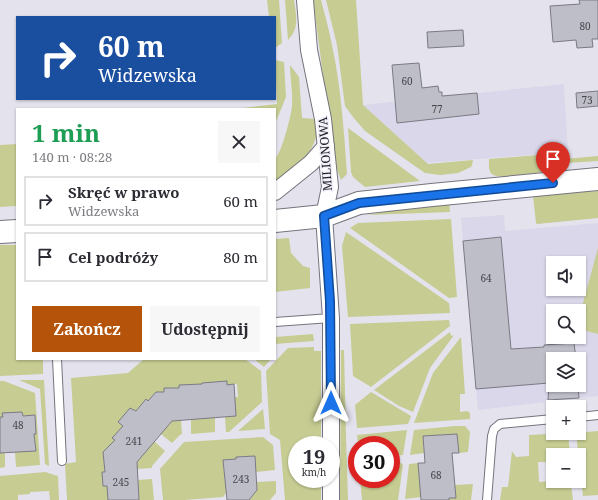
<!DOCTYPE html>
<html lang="pl">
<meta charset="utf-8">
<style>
:root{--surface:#fff;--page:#f7f7f7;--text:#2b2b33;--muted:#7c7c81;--line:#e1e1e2;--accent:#b45309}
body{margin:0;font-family:"Noto Serif",serif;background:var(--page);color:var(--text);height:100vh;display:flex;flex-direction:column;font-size:15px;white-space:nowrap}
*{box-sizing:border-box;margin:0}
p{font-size:13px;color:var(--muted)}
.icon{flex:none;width:22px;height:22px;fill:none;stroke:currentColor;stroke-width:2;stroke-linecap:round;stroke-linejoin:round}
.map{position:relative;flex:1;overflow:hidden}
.drawer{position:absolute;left:16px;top:108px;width:260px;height:252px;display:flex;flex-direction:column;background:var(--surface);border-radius:0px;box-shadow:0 1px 3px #0004}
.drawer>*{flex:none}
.banner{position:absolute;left:16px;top:16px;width:260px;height:84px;border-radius:0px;box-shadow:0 1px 3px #0004;background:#1a4fa0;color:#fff;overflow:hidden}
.fabs{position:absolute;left:546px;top:256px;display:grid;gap:8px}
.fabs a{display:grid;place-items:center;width:40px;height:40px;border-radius:0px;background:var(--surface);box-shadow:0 1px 3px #0004;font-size:20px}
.speed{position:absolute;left:288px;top:436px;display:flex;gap:8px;font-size:20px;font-weight:700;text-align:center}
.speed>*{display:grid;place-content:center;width:52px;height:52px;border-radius:50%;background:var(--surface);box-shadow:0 1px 3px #0004;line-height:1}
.speed small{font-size:10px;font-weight:400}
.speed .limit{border:6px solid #d22;background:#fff;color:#111}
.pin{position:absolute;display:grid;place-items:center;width:34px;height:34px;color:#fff;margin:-41px -17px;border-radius:50% 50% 50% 0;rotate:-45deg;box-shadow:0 0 4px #0007}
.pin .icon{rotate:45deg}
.me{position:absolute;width:44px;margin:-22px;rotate:0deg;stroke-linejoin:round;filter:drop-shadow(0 0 3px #0008)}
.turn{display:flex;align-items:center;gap:14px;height:84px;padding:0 16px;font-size:18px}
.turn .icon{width:52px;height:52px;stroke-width:2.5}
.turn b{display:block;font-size:28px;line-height:34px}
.round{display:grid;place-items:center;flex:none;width:42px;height:42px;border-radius:0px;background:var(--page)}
.summary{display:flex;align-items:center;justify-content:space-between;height:68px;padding:0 16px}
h1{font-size:24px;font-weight:700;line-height:30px;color:#1e9e55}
.cta{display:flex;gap:8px;margin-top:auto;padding:8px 16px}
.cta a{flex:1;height:46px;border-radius:0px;background:var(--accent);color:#fff;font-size:16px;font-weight:700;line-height:46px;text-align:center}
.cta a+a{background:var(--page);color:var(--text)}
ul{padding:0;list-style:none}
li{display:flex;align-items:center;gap:12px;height:50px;margin:0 8px 6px;padding:0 8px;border:2px solid var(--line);border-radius:0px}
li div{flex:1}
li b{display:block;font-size:15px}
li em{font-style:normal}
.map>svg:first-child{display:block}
.built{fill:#d9d7e9;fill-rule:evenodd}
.green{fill:#c6cc92;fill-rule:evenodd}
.building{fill:#bebec8;stroke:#7b7a84}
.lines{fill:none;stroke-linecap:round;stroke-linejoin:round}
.lane-casing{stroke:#75747d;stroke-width:10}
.street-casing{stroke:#75747d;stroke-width:18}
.secondary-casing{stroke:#75747d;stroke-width:24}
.lane{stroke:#fff;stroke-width:8}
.street{stroke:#fff;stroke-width:16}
.secondary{stroke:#fff;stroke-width:22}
.route-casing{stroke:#114b97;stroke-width:10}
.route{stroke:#1a73e8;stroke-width:7}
.labels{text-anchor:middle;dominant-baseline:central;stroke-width:3;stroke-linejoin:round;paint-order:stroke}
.number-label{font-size:10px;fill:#46454b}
.street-label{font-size:12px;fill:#1e1d21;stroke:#f1f0fb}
</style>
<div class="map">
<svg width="598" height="500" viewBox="0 0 598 500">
<rect width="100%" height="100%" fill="#e4e3ed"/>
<!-- built -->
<g class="built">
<path d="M564 84 568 152 427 163 363 105Z"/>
<path d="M504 215 505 231 598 223V396L478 410 461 218ZM553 263H579V289H553ZM553 311H579V337H553ZM553 359H579V385H553Z"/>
</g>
<!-- green -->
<g class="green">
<path d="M267 0H279L282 43 275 48V17H269Z"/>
<path d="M285 0H294C296 16 300 28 288 40Z"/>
<path d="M313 0H321C325 15 329 30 332 45 341 87 344 131 347 174L341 180 335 164Z"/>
<path d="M326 0H356L363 105 428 164 473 160 472 165 471 167 458 173 440 175 425 173 365 131 353 117 345 106 337 45Z"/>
<path d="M275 60 284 62 286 97 275 124V109H233L277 104Z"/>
<path d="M290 65 299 77 302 118 315 119C316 123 317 127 317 131 315 155 292 169 275 182V159C282 152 291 116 292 106 293 92 290 78 290 65Z"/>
<path d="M348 128 420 181 365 187 353 177 351 172Z"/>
<path d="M17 144V206L0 207V145Z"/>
<path d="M551 154 546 169 541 172C531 174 499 180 492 174 488 171 489 163 489 159Z"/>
<path d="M598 156V161L567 163 564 161 565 159Z"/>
<path d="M598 191V218L537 224 536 223 533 196Z"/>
<path d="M449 202 450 212 368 215 394 210Z"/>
<path d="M451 219 457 297 449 298 350 228 358 223Z"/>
<path d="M346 232 449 303 450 313 348 317 342 246Z"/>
<path d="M289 238 291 253 303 266 310 268V288L275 292V239Z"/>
<path d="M0 245H17V359H43V374L0 376Z"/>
<path d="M598 248V334L579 329V318Z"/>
<path d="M449 320 450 326 371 387 353 376 350 324Z"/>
<path d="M450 332 451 336 454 335 430 368 413 412 399 406 374 390Z"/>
<path d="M313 334 314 341 275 344V337Z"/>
<path d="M461 337 465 394H460V412L467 411 470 413V419L414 423 433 373Z"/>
<path d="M314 347V351H321V445H297V479H321V500H285L280 440 270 434 266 371 288 348Z"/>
<path d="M341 350H344L346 437 348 500H340Z"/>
<path d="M144 359H245L261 371 262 402 229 432H226L225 417 235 397H238L237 384 227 385V381L202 383V387L193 385H179V388H164V392H156L148 401 146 399 136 411 118 422 123 426 112 438 115 440C103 452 103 456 105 472H102L103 486H107L108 500H67L65 464 76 462 71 378 128 373Z"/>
<path d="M254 359H271L264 367Z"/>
<path d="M19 380H44L49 466 45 464 40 389Z"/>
<path d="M0 381H4L35 393 40 465 16 467 15 452 36 450 34 434H36L35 415 23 416 22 412 3 413V417H0Z"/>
<path d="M371 392 411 416 408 424 357 428 355 405Z"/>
<path d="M263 409 265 429 238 431Z"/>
<path d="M215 417V432L191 434V419Z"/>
<path d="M181 420 182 434 180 435 172 443 161 434 172 421Z"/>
<path d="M455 426H465L470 432 468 452 459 453 457 434 423 436 424 453 410 455 414 430Z"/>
<path d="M407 430 403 455 391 456V445H358L357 435Z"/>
<path d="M598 431V495L583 496 576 433Z"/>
<path d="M568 433 570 455H553V481H572L571 485 573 500H500L502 487H508L512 451 516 457 529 456V435ZM538 462H548L549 481 539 482Z"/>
<path d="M263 437 273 445 275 470 256 472 255 456 236 457V459L223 460 226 493 223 497 184 500H163L160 469 184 442Z"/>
<path d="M154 441 165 451 152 466V468L137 469V462Z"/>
<path d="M0 453H5V467L0 468Z"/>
<path d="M401 463 403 465 398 500H362L360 479H391V464Z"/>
<path d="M418 463 421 497 405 499 409 464Z"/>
<path d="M45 472 58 476 59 500H50L49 491 30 492V494L18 495V500H0V476Z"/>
<path d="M152 479 154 500H139L138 480Z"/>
<path d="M276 481V493L270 500H249L257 490V482Z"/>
<path d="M473 484 471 500H449V498L456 497 454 485Z"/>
</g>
<!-- building -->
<g class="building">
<path d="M579 0H598V39H592L593 47 577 48 576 40 553 42 550 6 580 4Z"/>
<path d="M463 30 464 46 428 48 427 32Z"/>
<path d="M419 63 422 88 438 86 439 92H442V96L477 93 479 114 397 123 392 65Z"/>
<path d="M598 91V106L577 108 576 93Z"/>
<path d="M501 237 511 349 544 347V345L574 343 576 359H553V385H578L579 398 548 400 549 383 476 389 463 241Z"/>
<path d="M227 381V385L234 384 236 416 172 421 137 462 139 500H108L107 486H103L102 472H105L103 452 115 440 112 438 123 426 118 422 130 408 136 411 146 399 148 401 156 392H164V388H179V385L202 384V383Z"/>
<path d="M22 412 23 416 35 415 36 434H34L36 451 0 453V417H3L2 413Z"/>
<path d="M457 434 459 453H452L456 498H449V500H421L418 463H425L423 436Z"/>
<path d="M255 456 257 490 249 500H227L223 460 236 459V457Z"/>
</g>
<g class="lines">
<defs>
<g id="lane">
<path d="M275 322 331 318"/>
<path d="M57 359 62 461"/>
<path d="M579 417 598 415"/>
<path d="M487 500 492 436 494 429 500 424 553 419"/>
</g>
<g id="street">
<path d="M305 0 309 50 323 119 330 187 324 216 331 318V500"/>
<path d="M275 192 311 163 326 146"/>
</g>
<g id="secondary">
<path d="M275 221 324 216 359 203 432 195 598 179"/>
<path d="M0 232 17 231"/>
</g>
</defs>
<!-- lane casing -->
<use href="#lane" class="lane-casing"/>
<!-- street casing -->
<use href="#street" class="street-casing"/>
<!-- secondary casing -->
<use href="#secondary" class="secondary-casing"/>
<!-- lane -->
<use href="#lane" class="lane"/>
<!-- street -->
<use href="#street" class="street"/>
<!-- secondary -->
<use href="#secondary" class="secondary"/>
</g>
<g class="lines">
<defs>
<path id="route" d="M331 403 330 301 324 216 359 203 553 183"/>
</defs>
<!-- route casing -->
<use href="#route" class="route-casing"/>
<!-- route -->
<use href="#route" class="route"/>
</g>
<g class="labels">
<!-- number labels -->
<g class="number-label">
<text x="585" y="26">80</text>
<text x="407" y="81">60</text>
<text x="587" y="100">73</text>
<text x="437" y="109">77</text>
<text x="486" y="278">64</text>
<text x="18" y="425">48</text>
<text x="134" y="441">241</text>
<text x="436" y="475">68</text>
<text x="241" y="479">243</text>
<text x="121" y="482">245</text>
</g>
<!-- street labels -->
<g class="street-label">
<text transform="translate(325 154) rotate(-94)">MILIONOWA</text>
</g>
</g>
</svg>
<div class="fabs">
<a><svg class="icon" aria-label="sound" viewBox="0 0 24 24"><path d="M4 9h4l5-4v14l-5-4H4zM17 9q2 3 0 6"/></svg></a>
<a><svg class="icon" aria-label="search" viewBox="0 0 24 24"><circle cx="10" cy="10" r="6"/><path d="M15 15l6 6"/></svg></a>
<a><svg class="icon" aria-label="layers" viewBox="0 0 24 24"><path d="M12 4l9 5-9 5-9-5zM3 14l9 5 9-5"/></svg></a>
<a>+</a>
<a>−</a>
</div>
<div class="speed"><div>19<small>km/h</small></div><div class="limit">30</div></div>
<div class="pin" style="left:553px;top:183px;background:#d93025"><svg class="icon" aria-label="arrive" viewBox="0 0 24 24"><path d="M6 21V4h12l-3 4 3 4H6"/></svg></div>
<svg class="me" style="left:331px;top:403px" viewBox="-20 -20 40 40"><path d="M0-17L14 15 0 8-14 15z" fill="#1a73e8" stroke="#fff" stroke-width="4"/></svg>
<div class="banner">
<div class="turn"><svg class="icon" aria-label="right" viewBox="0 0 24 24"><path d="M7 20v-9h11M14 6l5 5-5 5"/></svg><div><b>60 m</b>Widzewska</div></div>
</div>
<section class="drawer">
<div class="summary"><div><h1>1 min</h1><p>140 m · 08:28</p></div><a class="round"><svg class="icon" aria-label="close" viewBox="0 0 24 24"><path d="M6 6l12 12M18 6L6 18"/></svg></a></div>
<ul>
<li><svg class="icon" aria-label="right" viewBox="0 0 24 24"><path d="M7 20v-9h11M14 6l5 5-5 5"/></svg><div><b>Skręć w prawo</b><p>Widzewska</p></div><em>60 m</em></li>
<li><svg class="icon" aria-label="arrive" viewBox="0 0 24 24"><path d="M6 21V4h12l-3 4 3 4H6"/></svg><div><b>Cel podróży</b></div><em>80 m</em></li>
</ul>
<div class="cta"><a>Zakończ</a><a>Udostępnij</a></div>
</section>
</div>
